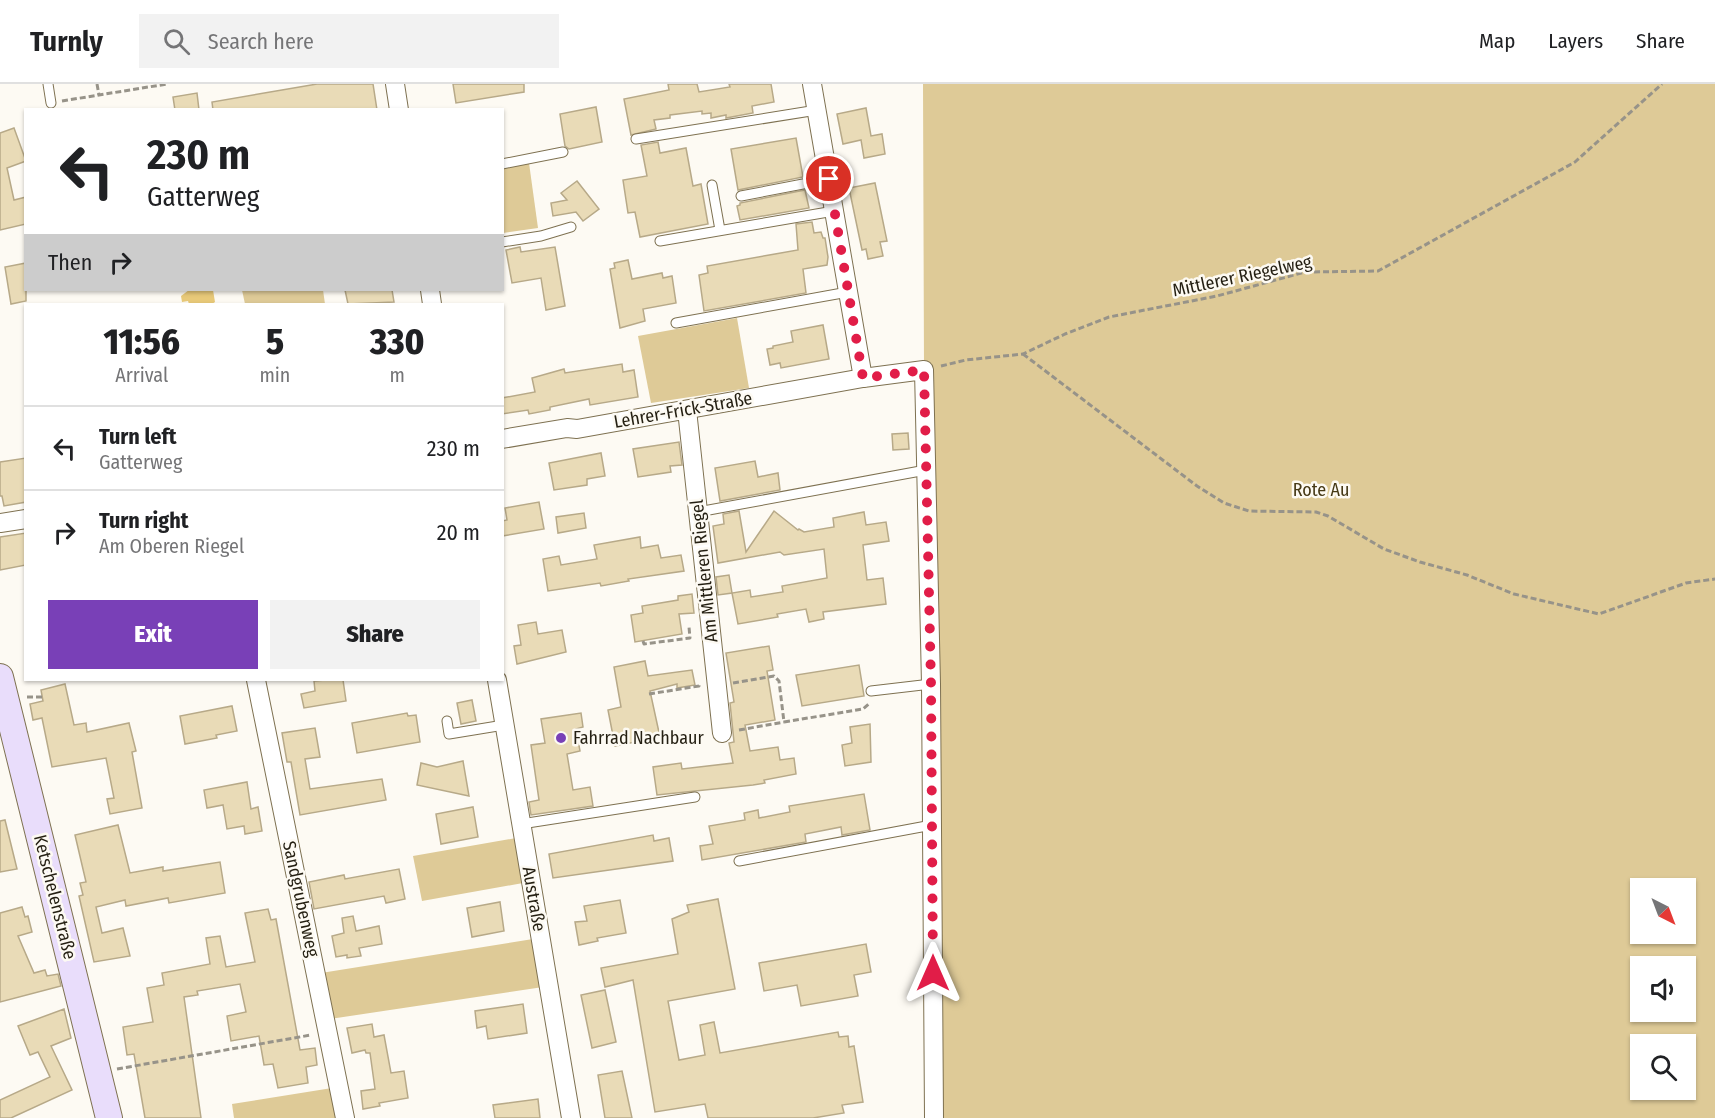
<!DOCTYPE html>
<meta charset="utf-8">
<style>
:root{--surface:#fff;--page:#f2f2f2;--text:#202124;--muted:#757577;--line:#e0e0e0;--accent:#7940b7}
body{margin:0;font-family:"Fira Sans Condensed",sans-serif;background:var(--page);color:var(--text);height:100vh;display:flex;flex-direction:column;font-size:22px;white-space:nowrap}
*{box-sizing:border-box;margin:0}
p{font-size:20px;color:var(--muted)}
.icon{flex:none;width:33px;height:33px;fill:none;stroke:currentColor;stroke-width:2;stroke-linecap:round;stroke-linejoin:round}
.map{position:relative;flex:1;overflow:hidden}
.sheet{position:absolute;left:24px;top:219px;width:480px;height:378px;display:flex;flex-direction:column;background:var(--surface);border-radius:0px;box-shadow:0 2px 4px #0004}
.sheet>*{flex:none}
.top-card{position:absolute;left:24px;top:24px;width:480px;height:183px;border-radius:0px;box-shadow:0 2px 4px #0004;background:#fff;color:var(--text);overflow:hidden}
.needle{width:39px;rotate:138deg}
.buttons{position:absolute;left:1630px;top:794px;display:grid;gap:12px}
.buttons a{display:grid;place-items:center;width:66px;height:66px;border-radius:0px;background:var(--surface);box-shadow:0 2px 4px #0004;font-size:30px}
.pin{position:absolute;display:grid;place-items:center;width:51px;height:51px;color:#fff;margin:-26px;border:3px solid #fff;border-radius:50%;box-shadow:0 2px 6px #0007}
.me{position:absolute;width:66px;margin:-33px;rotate:0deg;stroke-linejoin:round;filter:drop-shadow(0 0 4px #0008)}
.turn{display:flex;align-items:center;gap:21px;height:126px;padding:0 24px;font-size:27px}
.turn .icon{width:78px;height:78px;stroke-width:2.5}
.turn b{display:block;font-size:42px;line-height:51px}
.then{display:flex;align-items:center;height:57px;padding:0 24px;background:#0003;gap:12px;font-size:22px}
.eta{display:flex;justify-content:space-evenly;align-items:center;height:102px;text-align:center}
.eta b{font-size:36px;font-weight:800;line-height:42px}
.primary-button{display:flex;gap:12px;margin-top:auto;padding:12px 24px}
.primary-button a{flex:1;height:69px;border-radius:0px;background:var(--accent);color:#fff;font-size:24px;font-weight:800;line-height:69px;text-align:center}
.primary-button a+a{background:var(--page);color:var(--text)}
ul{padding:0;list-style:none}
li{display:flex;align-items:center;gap:18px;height:84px;padding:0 24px;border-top:2px solid var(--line)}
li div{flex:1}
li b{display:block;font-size:22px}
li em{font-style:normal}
header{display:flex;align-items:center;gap:36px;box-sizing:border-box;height:84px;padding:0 30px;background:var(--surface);border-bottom:2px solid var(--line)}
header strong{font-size:28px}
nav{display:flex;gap:33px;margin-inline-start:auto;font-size:21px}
.search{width:420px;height:54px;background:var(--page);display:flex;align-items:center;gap:15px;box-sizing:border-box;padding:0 21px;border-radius:0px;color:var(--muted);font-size:22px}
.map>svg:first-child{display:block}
.green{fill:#deca97;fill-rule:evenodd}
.water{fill:#e8c979}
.building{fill:#e9dbb7;stroke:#b7a988;stroke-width:1.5}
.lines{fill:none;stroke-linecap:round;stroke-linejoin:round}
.service-casing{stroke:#7e7151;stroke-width:11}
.minor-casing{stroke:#7e7151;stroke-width:20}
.secondary-casing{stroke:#7e7151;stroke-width:28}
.path{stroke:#979389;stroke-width:3;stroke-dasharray:6 3;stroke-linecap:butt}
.service{stroke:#fff;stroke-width:9}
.minor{stroke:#fff;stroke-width:18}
.secondary{stroke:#e9ddfb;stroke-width:26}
.route{stroke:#e11d48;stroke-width:10;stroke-dasharray:0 18}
.poi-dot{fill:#7940b7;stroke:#fdfaf3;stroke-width:2}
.labels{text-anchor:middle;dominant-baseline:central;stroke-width:5;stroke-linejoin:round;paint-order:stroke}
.street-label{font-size:18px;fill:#241f12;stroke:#fdfaf3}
.park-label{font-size:18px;fill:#463916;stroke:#fdfaf3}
.poi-label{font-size:18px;fill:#241f12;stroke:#fdfaf3;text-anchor:start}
</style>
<header>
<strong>Turnly</strong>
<div class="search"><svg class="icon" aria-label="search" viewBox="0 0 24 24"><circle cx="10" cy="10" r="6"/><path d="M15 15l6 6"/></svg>Search here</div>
<nav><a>Map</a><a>Layers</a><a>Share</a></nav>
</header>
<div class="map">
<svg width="1715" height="1034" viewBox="0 0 1715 1034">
<rect width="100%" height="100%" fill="#fdfaf3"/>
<!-- green -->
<g class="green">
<path d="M923 0H1715V1034H942L924 286ZM1641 804H1686V849H1641ZM1641 882H1686V927H1641ZM1641 960H1686V1005H1641Z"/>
<path d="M529 79 538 144 503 149 502 84Z"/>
<path d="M242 206H323L325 220H245Z"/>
<path d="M737 234 749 304 651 319 638 252Z"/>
<path d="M516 754 523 799 422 817 413 772Z"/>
<path d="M533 855 543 903 330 935 321 889Z"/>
<path d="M332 1004 339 1034H234L232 1020Z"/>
</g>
<!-- water -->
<path class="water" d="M189 206H213L215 218 212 220H189L188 217 182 218 181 212Z"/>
<!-- building -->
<g class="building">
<path d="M317 0H373L377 26H213L212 18Z"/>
<path d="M453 0H524V8L456 19Z"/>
<path d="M668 0H697L699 8 730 3 729 0H771L774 18 752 22 753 29 726 34V31L711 34V29L702 30V27L670 31V34L654 36 656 45 631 51 624 15 669 6Z"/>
<path d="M197 9 199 26H175L173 13Z"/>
<path d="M596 23 602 58 569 65 565 62 560 30Z"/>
<path d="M866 24 871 52 882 50 885 70 864 74 861 56 843 60 837 30Z"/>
<path d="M14 44 26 77 7 84 14 116 26 113V140L0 146V49Z"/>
<path d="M796 54 803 93 738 106 731 65Z"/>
<path d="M658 58 660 69 686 64 693 102 701 100 708 140 640 153 635 128 628 129 623 96 647 92 641 61Z"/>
<path d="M577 97 599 125 583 137 576 128 553 132 551 119 567 116 561 109Z"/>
<path d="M875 99 887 157 880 158 883 172 868 175 866 165 862 166 849 104Z"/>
<path d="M805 106 809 124 740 136 737 122 740 121V119Z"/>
<path d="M812 138 814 149 821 148 823 154H825L828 173 827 181 803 185 806 209 704 227 699 191 708 189 707 182 798 166 796 140Z"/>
<path d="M520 163 521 168 555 163 565 222 546 226 541 194 512 199 506 166Z"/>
<path d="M628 176 632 195 662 189 663 194 672 192 676 219 643 225 645 237 620 244 610 185 615 184 614 179Z"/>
<path d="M26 179V217L11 220 5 183Z"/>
<path d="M345 206H392L394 218 348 220Z"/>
<path d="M823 241 829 275 781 284 780 279 770 281 767 265 773 264V262L793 258 791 247Z"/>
<path d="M622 280 623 288 634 286 638 313 590 321 589 315 550 323V326L529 330 528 326 502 330V314L535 308 532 294 564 285 565 289Z"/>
<path d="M908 349 909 365 893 366 892 350Z"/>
<path d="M679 358 682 381 670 382 671 388 638 393 633 365Z"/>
<path d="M601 369 605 392 587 395V401L554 406 549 379Z"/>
<path d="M26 374V418L4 422 2 412H0V378Z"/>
<path d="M755 377 758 393 778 389 780 406 720 417 715 384Z"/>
<path d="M539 418 544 445 502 452V437L507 436 505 424Z"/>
<path d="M739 427 746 468 774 427 798 446 799 445 804 448 834 443 833 434 864 428 866 441 886 438 889 457 863 461 867 496 883 494 886 520 823 528 824 535 809 538 806 525 777 530 778 533 738 540 732 509 750 506 751 513 783 508 782 502 827 494 824 465 784 471 780 468 718 479 713 442 724 440 723 430Z"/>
<path d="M584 429 586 444 558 449 556 433Z"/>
<path d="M26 449V481L0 486V453Z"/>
<path d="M640 453 641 464 658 461 661 474 681 471 684 487 628 495 629 497 601 502 600 499 548 507 543 475 559 472 561 481 597 475 594 461Z"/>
<path d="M729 491 732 509 718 511 716 493Z"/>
<path d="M692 510 694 529 679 530 682 550 635 558 631 531 643 529 642 522 678 516V512Z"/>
<path d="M536 538 538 550 562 546 566 568 517 580 514 562 521 561 518 541Z"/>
<path d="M769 562 773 586 767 587 775 636 745 641 750 667 778 663 780 676 794 674 796 690 764 696 765 699 753 701 657 711 653 683 681 679 682 685 733 679 729 659 734 658 730 619 734 618 726 569Z"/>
<path d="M645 577 648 592 692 586 695 601 677 604V600L650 607 660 653 615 662 608 626 621 623 614 583Z"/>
<path d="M859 581 864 612 802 622 796 591Z"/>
<path d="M325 596H343L346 617 304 624 301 610 315 607 314 597Z"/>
<path d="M65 600 74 641 86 639 87 648 129 639 136 667 132 668 142 724 110 730 107 715 114 714 106 674 52 683 42 634 33 636 30 620 43 617 41 606Z"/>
<path d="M472 616 476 637 461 640 457 619Z"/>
<path d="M232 622 237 647 216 651 217 654 185 660 180 632Z"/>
<path d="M407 629 408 632 416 631 420 658 357 669 352 639Z"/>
<path d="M581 629 583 643 576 645 580 667 567 670 573 706 590 703 593 722 531 731 529 718 539 716 531 661 545 659 541 635Z"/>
<path d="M870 640 871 678 845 682 842 661 852 659 850 643Z"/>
<path d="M315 644 320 673 305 675 310 705 382 695 386 716 300 731 291 678H287L282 649Z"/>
<path d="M463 677 469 712 417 701 421 679 437 683Z"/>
<path d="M247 698 251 725 258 723 262 747 245 750 244 742 227 745 223 721 207 724 204 706Z"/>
<path d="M864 710 870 746 842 751 841 743 805 750 806 758 702 776 700 762 713 760 709 742 745 736 744 729 758 726 759 734 790 728 789 722Z"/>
<path d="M473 723 478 753 441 760 436 730Z"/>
<path d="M5 736 17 785 0 788V737Z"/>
<path d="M118 741 130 789 163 783V787L220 778 225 809 169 819 168 814 126 822 125 816 96 823 102 849 123 844 130 872 94 878 79 812 83 811 80 799 86 798 75 751Z"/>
<path d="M653 751 654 757 669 754 673 777 553 794 549 770Z"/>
<path d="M399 785 405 815 386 819 384 812 314 825 309 798 344 791 345 795Z"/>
<path d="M718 815 735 905 668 917 679 976 705 971 700 941 714 938 720 969 838 948 839 953 848 952 849 963 854 962 863 1018 842 1021 844 1029 813 1034H708L705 1020 655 1028 633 896 605 903 601 884 678 870 672 835 689 828 687 821Z"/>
<path d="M620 816 626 849 597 854 598 857 579 861 575 838 587 837 584 822Z"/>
<path d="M500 818 504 847 472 853 467 824Z"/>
<path d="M22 823 25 833 28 832 32 848 18 852 34 889 45 886 47 892 58 890 61 902 0 918V829Z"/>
<path d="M268 825 271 836 276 835 300 966 315 964 317 981 306 983 308 999 278 1004 273 980 264 981 259 952 231 957 227 932 246 928 240 900 197 907 198 911 184 913 201 1034H145L134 970 127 971 123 943 153 938 147 904 164 901 162 889 210 880 206 854 220 852 226 883 255 878 245 829Z"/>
<path d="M353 832 356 847 379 842 382 860 359 864 361 872 347 874V871L336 873 332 852 344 849 342 834Z"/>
<path d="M866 860 871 888 854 891 858 912 801 922 797 901 764 907 759 879Z"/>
<path d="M605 906 616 958 592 964 581 911Z"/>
<path d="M523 920 527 949 488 955 486 942 477 944 475 927Z"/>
<path d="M64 925 71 954 51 962 72 1006 11 1034H0V1016L50 993 38 968 30 971 18 942Z"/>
<path d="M372 940 374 953 384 951 391 989 404 987 408 1014 379 1019 380 1022 363 1025 361 1007 375 1005 370 969H366L365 966 352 969 347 944Z"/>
<path d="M622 987 632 1034H605L598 991Z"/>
<path d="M538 1015 540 1034H495L493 1021Z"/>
</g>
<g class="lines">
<defs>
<g id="service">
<path d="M48 0 51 19"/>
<path d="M636 55 817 26"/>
<path d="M502 80 563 68"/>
<path d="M712 101 720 146"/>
<path d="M741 112 829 95"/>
<path d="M660 157 834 127"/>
<path d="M502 158 541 152 571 143"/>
<path d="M676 239 848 208"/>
<path d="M698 428 926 386"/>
<path d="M871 607 931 600"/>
<path d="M447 637 449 650 504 641"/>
<path d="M521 740 695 713"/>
<path d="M739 777 932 741"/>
</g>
<g id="minor">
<path d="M395 0 399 26"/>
<path d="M812 0 863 294"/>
<path d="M430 206 432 220"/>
<path d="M687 326 722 649"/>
<path d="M502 355 567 344 577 345 863 294 924 286 931 600 934 1034"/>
<path d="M0 439 26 435"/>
<path d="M256 596 345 1034"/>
<path d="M497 596 571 1034"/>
</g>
<path id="secondary" d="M0 593 109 1034"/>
</defs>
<!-- service casing -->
<use href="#service" class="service-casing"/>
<!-- minor casing -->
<use href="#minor" class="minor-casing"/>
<!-- secondary casing -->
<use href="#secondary" class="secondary-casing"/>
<!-- path -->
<g class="path">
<path d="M97 0 99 11"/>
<path d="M62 17 167 0"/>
<path d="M1023 270 1197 402 1224 419 1249 427 1316 428 1328 432 1384 465 1420 478 1467 491 1514 510 1599 530 1686 499 1715 495"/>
<path d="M941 282 966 276 1023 270 1065 250 1109 233 1217 212 1305 188 1378 187 1575 78 1662 0"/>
<path d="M643 557 644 560 690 554 689 543"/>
<path d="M733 599 774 592 779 597 784 638 863 625 870 619"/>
<path d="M649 610 699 602 698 600"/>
<path d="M27 613H42"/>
<path d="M739 646 784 638"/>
<path d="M117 985 311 951"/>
</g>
<!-- service -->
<use href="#service" class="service"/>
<!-- minor -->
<use href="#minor" class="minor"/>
<!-- secondary -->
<use href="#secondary" class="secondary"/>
</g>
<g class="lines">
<!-- route -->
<path class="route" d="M829 95 863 294 924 286 931 600 933 889"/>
</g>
<!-- markers -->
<circle class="poi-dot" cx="561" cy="654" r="6"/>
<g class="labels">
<!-- street labels -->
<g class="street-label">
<text transform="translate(1242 192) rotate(-12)">Mittlerer Riegelweg</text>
<text transform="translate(683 326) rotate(-10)">Lehrer-Frick-Straße</text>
<text transform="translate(704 487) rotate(-96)">Am Mittleren Riegel</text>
<text transform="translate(55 813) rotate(76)">Ketschelenstraße</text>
<text transform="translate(301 815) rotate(78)">Sandgrubenweg</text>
<text transform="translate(534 815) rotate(80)">Austraße</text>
</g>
<!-- park labels -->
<g class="park-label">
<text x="1321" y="406">Rote Au</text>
</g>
<!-- poi labels -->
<g class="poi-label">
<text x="573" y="654">Fahrrad Nachbaur</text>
</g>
</g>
</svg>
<div class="buttons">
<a><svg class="needle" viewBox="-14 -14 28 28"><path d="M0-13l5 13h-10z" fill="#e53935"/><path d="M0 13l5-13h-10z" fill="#757577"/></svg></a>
<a><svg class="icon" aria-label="sound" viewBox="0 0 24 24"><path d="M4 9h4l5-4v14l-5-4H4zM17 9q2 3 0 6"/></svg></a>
<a><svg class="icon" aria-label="search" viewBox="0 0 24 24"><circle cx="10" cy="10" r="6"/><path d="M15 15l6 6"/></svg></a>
</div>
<div class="pin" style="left:829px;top:95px;background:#d93025"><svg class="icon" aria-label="arrive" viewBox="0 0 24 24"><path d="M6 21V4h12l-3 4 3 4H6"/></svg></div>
<svg class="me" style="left:933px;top:889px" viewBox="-20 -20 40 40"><path d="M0-17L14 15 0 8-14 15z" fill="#e11d48" stroke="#fff" stroke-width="4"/></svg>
<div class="top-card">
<div class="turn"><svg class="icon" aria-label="left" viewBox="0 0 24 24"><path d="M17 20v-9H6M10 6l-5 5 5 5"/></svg><div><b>230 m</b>Gatterweg</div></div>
<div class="then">Then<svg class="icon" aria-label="right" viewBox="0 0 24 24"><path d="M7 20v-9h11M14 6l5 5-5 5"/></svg></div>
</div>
<section class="sheet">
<div class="eta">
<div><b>11:56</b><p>Arrival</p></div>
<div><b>5</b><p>min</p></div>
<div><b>330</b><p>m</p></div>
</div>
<ul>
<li><svg class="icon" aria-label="left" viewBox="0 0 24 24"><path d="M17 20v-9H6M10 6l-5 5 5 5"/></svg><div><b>Turn left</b><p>Gatterweg</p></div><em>230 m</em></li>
<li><svg class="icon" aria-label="right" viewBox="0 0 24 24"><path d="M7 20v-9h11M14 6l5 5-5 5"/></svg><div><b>Turn right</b><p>Am Oberen Riegel</p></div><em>20 m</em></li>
</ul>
<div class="primary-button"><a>Exit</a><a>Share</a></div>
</section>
</div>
